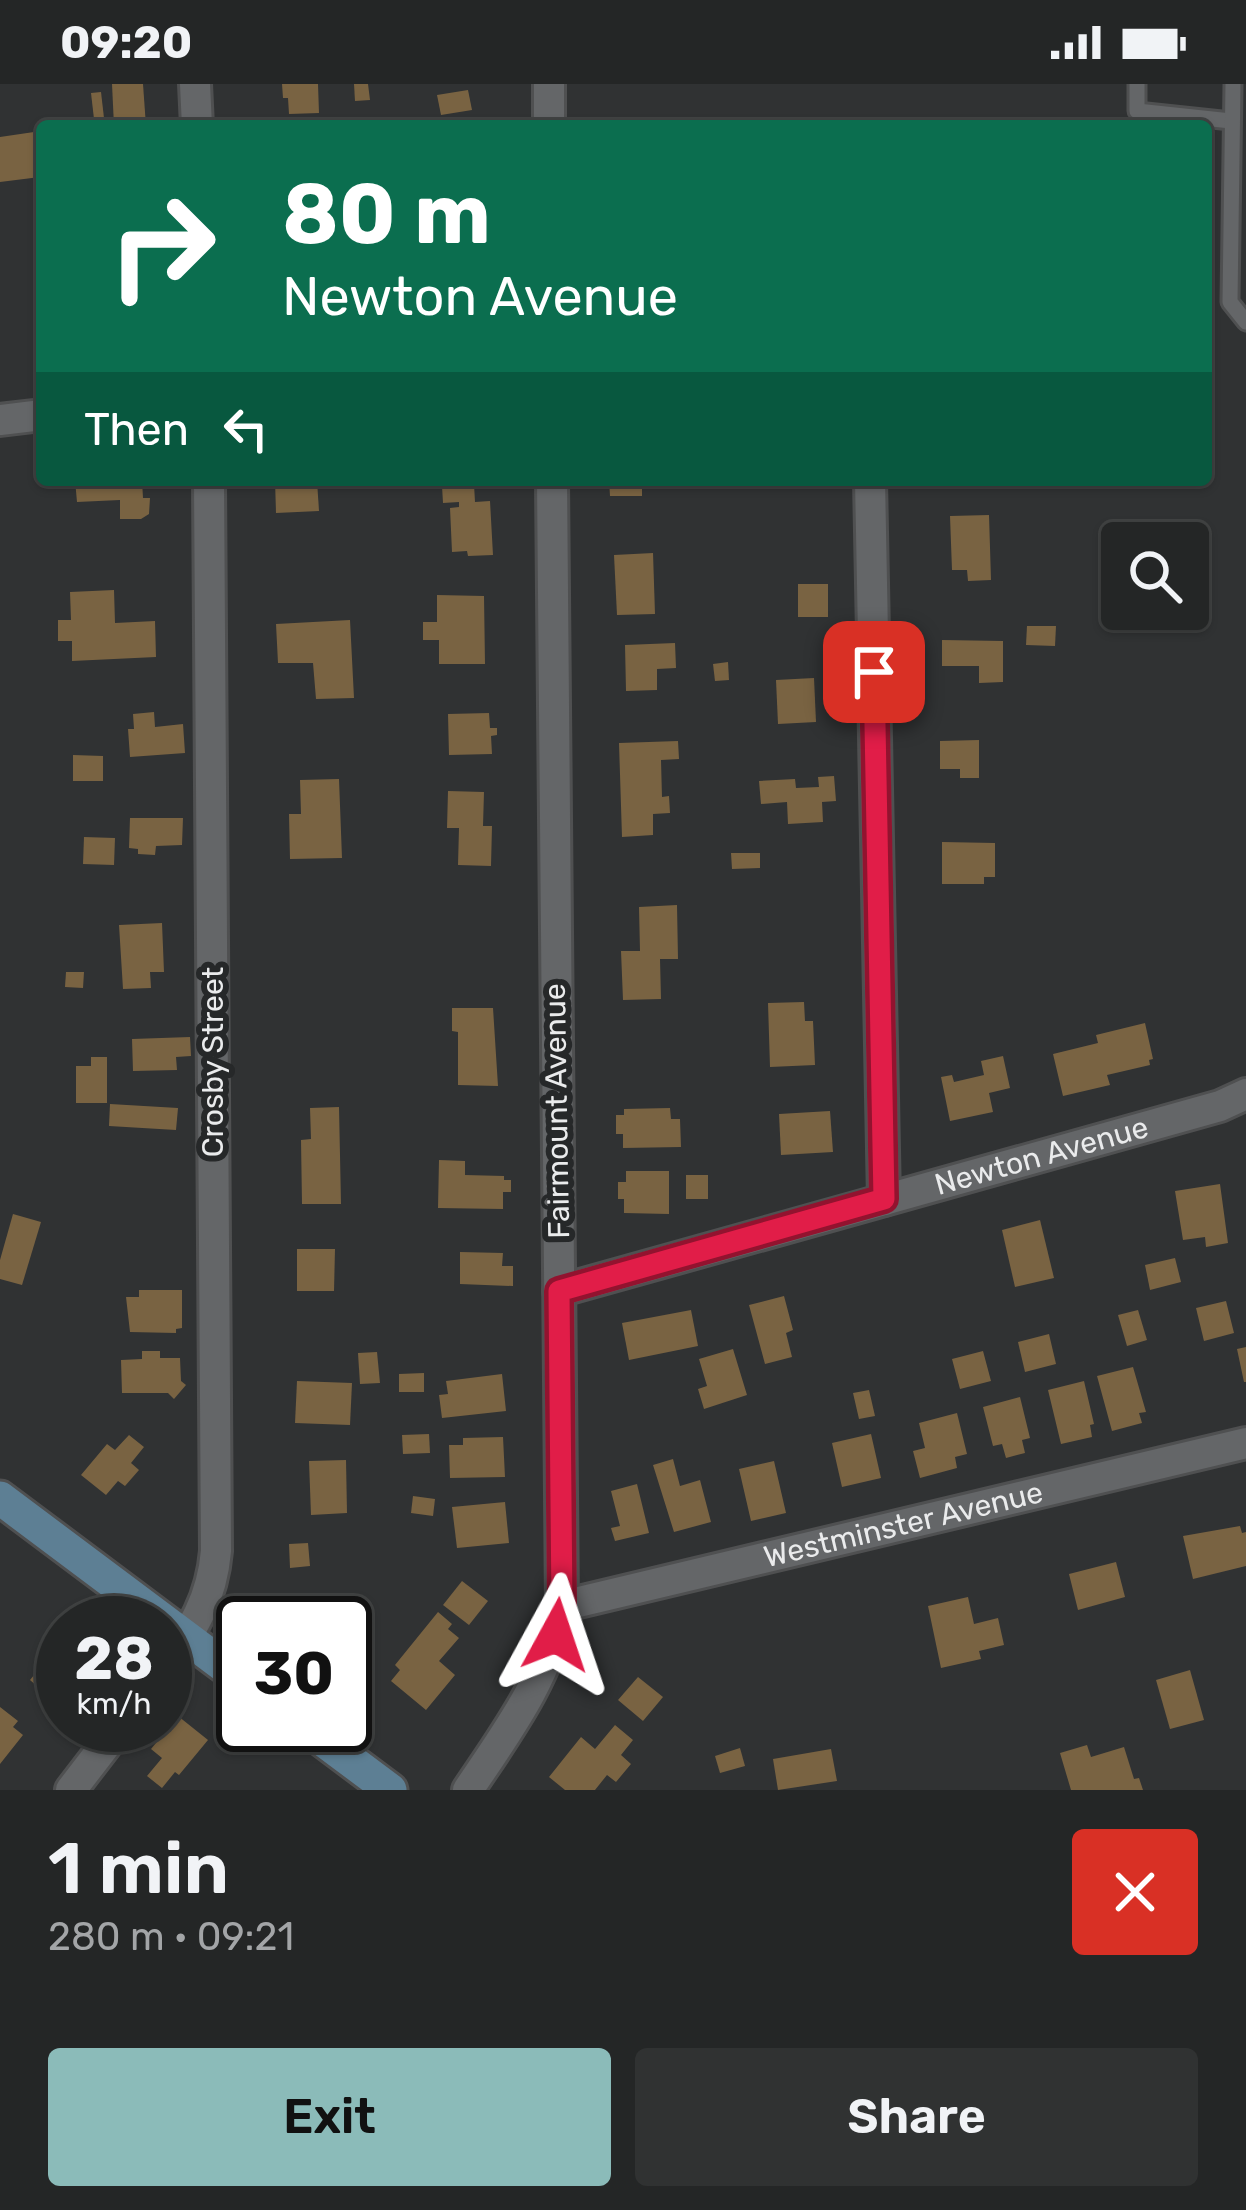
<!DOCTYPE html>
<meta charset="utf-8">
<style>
:root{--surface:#242626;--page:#303232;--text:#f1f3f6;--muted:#a3a5a7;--line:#414343;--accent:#8bbbb9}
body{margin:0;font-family:Rubik,sans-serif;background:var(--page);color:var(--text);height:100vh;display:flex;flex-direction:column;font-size:45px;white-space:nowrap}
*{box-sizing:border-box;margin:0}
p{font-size:39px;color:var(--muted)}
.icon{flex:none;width:66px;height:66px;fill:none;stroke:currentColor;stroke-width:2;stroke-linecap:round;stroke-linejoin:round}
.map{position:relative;height:1706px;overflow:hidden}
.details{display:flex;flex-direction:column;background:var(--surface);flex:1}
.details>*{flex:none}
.guide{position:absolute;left:36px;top:36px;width:1176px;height:366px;border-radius:12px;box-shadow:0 3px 9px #0004,0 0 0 3px var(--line);background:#0b6e4f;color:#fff;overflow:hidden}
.controls{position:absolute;left:1101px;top:438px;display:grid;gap:24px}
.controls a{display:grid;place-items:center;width:108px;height:108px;border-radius:12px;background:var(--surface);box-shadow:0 3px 9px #0004,0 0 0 3px var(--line);font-size:60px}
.speed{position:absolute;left:36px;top:1512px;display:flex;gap:24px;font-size:60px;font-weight:700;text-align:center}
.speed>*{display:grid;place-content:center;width:156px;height:156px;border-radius:50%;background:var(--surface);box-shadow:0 3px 9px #0004,0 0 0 3px var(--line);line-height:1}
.speed small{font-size:30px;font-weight:400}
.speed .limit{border:6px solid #111;border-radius:18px;background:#fff;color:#111}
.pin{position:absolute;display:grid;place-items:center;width:102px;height:102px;color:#fff;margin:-51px;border-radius:24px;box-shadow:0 6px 18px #0006}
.me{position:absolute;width:132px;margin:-66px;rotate:5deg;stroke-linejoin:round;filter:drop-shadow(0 0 9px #0008)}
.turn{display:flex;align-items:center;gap:42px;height:252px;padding:0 48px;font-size:54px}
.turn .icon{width:156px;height:156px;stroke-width:2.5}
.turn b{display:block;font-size:84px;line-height:102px}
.then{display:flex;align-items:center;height:114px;padding:0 48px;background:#0003;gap:24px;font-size:45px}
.round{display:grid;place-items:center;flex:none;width:126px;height:126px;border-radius:12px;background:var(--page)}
.headline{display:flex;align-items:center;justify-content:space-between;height:204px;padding:0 48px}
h1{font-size:72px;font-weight:600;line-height:90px}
.action{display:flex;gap:24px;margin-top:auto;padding:24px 48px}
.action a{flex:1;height:138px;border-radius:12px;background:var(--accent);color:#111;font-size:48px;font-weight:600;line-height:138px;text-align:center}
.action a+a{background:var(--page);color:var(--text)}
.status{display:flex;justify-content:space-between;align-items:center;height:84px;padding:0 60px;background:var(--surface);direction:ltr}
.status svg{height:33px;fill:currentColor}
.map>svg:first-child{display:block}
.building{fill:#796342}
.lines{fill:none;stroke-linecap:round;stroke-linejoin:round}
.service-casing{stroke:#4f5051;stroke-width:21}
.minor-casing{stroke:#4f5051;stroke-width:36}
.secondary-casing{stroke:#4f5051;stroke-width:39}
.service{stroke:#646668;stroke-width:15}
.minor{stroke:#646668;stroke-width:30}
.secondary{stroke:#5d7f94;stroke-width:33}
.route-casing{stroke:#92132f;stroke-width:30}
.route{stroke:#e11d48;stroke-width:21}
.labels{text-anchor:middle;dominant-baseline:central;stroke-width:12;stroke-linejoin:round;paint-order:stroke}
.street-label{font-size:30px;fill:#eaebec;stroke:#262829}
</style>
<div class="status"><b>09:20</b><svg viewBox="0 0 49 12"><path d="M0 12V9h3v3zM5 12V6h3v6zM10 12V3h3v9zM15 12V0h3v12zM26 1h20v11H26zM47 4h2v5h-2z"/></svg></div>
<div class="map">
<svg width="1246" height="1706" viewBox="0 0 1246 1706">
<rect width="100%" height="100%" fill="#303233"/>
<!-- building -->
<g class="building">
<path d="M112 0H143L146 42H114Z"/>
<path d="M282 0H318L319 29 289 30 288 14H283Z"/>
<path d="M354 0H368L370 16 355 17Z"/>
<path d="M468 6 472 26 441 31 437 11Z"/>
<path d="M101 8 104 34 94 35 91 9Z"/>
<path d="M34 48 40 93 0 98V53Z"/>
<path d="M75 396H142L143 414H150L149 430 141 435H120V416L77 418Z"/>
<path d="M317 396 319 427 276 429 275 397Z"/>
<path d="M609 396H642V412H610Z"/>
<path d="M732 396H755L754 404 731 403Z"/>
<path d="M474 400 475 418 490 417 493 471 468 472 467 467 452 468 450 424 459 423V418L443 419 442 402Z"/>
<path d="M989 431 991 496 968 497 967 486H952L950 432Z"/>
<path d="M653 469 655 530 617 531 614 471Z"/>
<rect x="798" y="500" width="30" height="33"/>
<path d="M114 506 115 539 155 537 156 573 72 577V557H58V536H71L70 508Z"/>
<path d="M437 511 484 512 485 580H439V556H423V538H437Z"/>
<path d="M350 536 354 614 316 615 313 579H278L276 540Z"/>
<path d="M1027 542H1056L1055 562 1026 561Z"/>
<path d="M942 556 1003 557V598L979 599V582H942Z"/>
<path d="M675 559 676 584 657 585V606L626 607 625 561Z"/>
<path d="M728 578 729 596 715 597 713 580Z"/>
<path d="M814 594 816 638 778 640 776 596Z"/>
<path d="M154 628 155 643 183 640 185 669 130 673 128 645H134L133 630Z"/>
<path d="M489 629 490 644H497V651L491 652 492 670 449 671 448 630Z"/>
<path d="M979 656V694H960V685H940V657Z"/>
<path d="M678 657 679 675 661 676 662 713 669 712 670 729 653 730V751L622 753 619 659Z"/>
<path d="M73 671 103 672V697H73Z"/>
<path d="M834 692 836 717 822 718 823 738 788 740 787 718 761 720 759 697 795 695 796 704 819 703 818 693Z"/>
<path d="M339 695 342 774 290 775 289 730H301L300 696Z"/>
<path d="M448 707 484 708 483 742H492L491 782 458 781 459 744H447Z"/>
<path d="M130 734H183L182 761 156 762 155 771 138 770V765L129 764Z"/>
<path d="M84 753 115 754 114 781 83 780Z"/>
<path d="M942 758 995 759V793H984V800H942Z"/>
<path d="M731 769H760V784L732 785Z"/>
<path d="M677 821 678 875H660L661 915 623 916 621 867H640L639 823Z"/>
<path d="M162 839 164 888H150L151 904 123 905 119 841Z"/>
<path d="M66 888H84L83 904 65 903Z"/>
<path d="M804 918 805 937H813L815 981 770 983 768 919Z"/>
<path d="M452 924H493L498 1002 458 1001V948L452 947Z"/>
<path d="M1145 939 1153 975 1149 976 1150 981 1107 991 1110 1001 1063 1012 1053 970 1098 959 1096 951Z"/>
<path d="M190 953 191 972 176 973 177 986 133 987 132 955Z"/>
<path d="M1003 972 1010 1004 989 1009 993 1028 950 1037 941 993 952 991 954 998 984 991 981 977Z"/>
<path d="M91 973H107V1019H76V982H91Z"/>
<path d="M110 1020 178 1024 176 1046 109 1042Z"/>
<path d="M339 1023 341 1120H302L301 1056 311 1055 310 1024Z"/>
<path d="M670 1024 671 1035H680L681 1063 623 1064V1050H616V1031H624V1025Z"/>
<path d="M830 1027 833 1068 781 1071 779 1030Z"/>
<path d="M439 1076 465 1077V1091L504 1092V1096H511V1108H503V1125L438 1124Z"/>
<path d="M626 1087H669V1130L624 1129V1115H618V1098H626Z"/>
<rect x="686" y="1091" width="22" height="24"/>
<path d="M1220 1100 1228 1159 1206 1163 1205 1153 1183 1156 1175 1107Z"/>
<path d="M13 1130 41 1138 22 1201 0 1195V1176Z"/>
<path d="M1040 1136 1054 1194 1015 1203 1002 1146Z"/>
<path d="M297 1165H335L334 1207H297Z"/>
<path d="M460 1168 503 1169 502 1182H513V1202L460 1200Z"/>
<path d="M1175 1174 1181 1198 1150 1206 1145 1181Z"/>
<path d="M139 1206H182V1244L176 1245V1249L130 1248 126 1213H139Z"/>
<path d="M784 1212 793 1246 786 1249 792 1273 765 1280 749 1221Z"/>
<path d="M1226 1217 1234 1249 1204 1257 1196 1224Z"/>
<path d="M691 1226 698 1262 629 1276 622 1239Z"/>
<path d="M1138 1226 1147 1256 1127 1262 1118 1231Z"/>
<path d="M1049 1250 1056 1280 1025 1288 1018 1258Z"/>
<path d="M1246 1263V1298H1244L1237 1265Z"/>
<path d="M733 1265 747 1311 704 1325 698 1305 707 1302 699 1275Z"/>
<path d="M142 1267H160V1274H180L181 1297 186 1301 174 1315 168 1309H122L121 1276 142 1275Z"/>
<path d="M983 1267 991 1297 960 1305 952 1275Z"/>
<path d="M377 1268 380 1299 360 1300 358 1269Z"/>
<path d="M1133 1283 1146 1328 1139 1329 1142 1339 1112 1347 1097 1292Z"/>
<path d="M424 1289V1308H399V1290Z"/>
<path d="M502 1290 506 1327 442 1334 439 1311 448 1310 446 1297Z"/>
<path d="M297 1297 352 1299 350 1341 295 1339Z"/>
<path d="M1084 1297 1094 1340 1090 1341 1092 1353 1061 1360 1048 1306Z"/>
<path d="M869 1306 875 1332 859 1335 853 1309Z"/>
<path d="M1020 1313 1030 1354 1022 1356 1025 1369 1006 1374 1002 1360 993 1362 983 1323Z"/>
<path d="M957 1329 967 1370 955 1373 957 1384 920 1394 913 1367 925 1364 919 1339Z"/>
<path d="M429 1350 430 1369 403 1370 402 1351Z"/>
<path d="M871 1350 881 1394 842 1403 832 1359Z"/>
<path d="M129 1351 144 1363 131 1379 139 1386 125 1402 118 1397 106 1411 81 1391 107 1360 115 1366Z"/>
<path d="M503 1353 505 1393 450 1394 449 1361H463V1354Z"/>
<path d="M673 1375 680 1402 700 1396 711 1438 674 1448 653 1381Z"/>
<path d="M346 1376 347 1429 311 1431 309 1377Z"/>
<path d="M774 1377 786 1429 751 1437 739 1385Z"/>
<path d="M637 1400 649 1449 615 1457 611 1444 620 1442 611 1407Z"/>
<path d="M413 1412 435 1415 433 1432 411 1429Z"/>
<path d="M505 1418 509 1459 457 1464 452 1423Z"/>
<path d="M1240 1442 1242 1449 1246 1448V1482L1193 1495 1183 1452Z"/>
<path d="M308 1459 310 1482 290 1484 289 1460Z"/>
<path d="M1116 1478 1125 1513 1078 1526 1069 1490Z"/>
<path d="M462 1497 488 1517 469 1541 443 1521Z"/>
<path d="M968 1513 974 1540 998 1534 1004 1561 979 1567 981 1575 941 1584 928 1522Z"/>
<path d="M438 1528 452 1540 448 1545 459 1554 439 1577 455 1591 426 1626 391 1597 400 1586 395 1581Z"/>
<path d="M63 1556V1597L52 1610 60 1617 55 1623 35 1607 38 1603 30 1596Z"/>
<path d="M1190 1586 1204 1636 1170 1645 1156 1596Z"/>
<path d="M638 1593 663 1613 643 1637 618 1616Z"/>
<path d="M0 1623 18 1637 13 1643 23 1651 0 1680Z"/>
<path d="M178 1632 208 1656 179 1691 175 1688 162 1704 147 1692 162 1674 151 1665Z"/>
<path d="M615 1641 633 1656 621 1671 631 1680 616 1698 607 1691 595 1706H565L549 1693 581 1653 595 1665Z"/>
<path d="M1087 1661 1091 1673 1124 1663 1134 1695 1139 1694 1143 1706H1071L1060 1669Z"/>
<path d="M740 1664 745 1682 720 1689 715 1672Z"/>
<path d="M831 1665 837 1697 778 1706 773 1675Z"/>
</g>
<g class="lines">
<defs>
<g id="service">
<path d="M1137 0V27L1231 37"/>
<path d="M1233 0 1230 218 1246 238"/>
</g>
<g id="minor">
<path d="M195 0 197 42"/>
<path d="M549 0V42"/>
<path d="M0 336 42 331"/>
<path d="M870 396 884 1116"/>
<path id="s1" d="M559 1207 1220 1022 1246 1010"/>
<path id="s2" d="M562 1522 1246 1359"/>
<path d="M165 1583C193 1546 212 1514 216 1467L209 396"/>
<path d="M71 1706 121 1641"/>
<path d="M468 1706C507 1648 549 1592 562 1522L552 396"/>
</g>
<g id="secondary">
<path d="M0 1414 243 1596"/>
<path d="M303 1641 390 1706"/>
</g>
</defs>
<!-- service casing -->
<use href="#service" class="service-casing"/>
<!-- minor casing -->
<use href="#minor" class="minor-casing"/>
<!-- secondary casing -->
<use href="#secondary" class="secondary-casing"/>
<!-- service -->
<use href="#service" class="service"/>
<!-- minor -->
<use href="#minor" class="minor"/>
<!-- secondary -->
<use href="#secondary" class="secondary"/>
</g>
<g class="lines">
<defs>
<path id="route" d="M556 1551 562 1522 559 1207 884 1115 874 588"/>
</defs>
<!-- route casing -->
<use href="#route" class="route-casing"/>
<!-- route -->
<use href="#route" class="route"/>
</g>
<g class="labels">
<!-- street labels -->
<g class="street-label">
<text transform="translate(213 978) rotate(-90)">Crosby Street</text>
<text transform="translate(557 1027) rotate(-91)">Fairmount Avenue</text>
<text stroke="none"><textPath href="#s1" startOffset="501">Newton Avenue</textPath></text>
<text stroke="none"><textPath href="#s2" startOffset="351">Westminster Avenue</textPath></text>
</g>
</g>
</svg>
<div class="controls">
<a><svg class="icon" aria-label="search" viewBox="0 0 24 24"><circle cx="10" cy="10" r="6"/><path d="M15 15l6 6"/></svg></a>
</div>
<div class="speed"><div>28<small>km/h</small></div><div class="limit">30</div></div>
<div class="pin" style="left:874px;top:588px;background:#d93025"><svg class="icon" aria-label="arrive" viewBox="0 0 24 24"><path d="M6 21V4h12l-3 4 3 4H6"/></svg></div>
<svg class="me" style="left:556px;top:1551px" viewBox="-20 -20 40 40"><path d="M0-17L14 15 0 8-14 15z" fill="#e11d48" stroke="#fff" stroke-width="4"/></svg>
<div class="guide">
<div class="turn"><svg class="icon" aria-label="right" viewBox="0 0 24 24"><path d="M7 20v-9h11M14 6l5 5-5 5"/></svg><div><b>80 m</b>Newton Avenue</div></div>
<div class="then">Then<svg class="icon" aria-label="left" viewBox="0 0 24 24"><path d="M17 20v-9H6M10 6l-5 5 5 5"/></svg></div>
</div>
</div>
<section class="details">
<div class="headline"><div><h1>1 min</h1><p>280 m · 09:21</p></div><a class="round" style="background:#d93025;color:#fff"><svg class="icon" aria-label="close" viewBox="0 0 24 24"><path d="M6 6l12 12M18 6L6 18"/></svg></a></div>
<div class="action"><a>Exit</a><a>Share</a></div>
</section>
